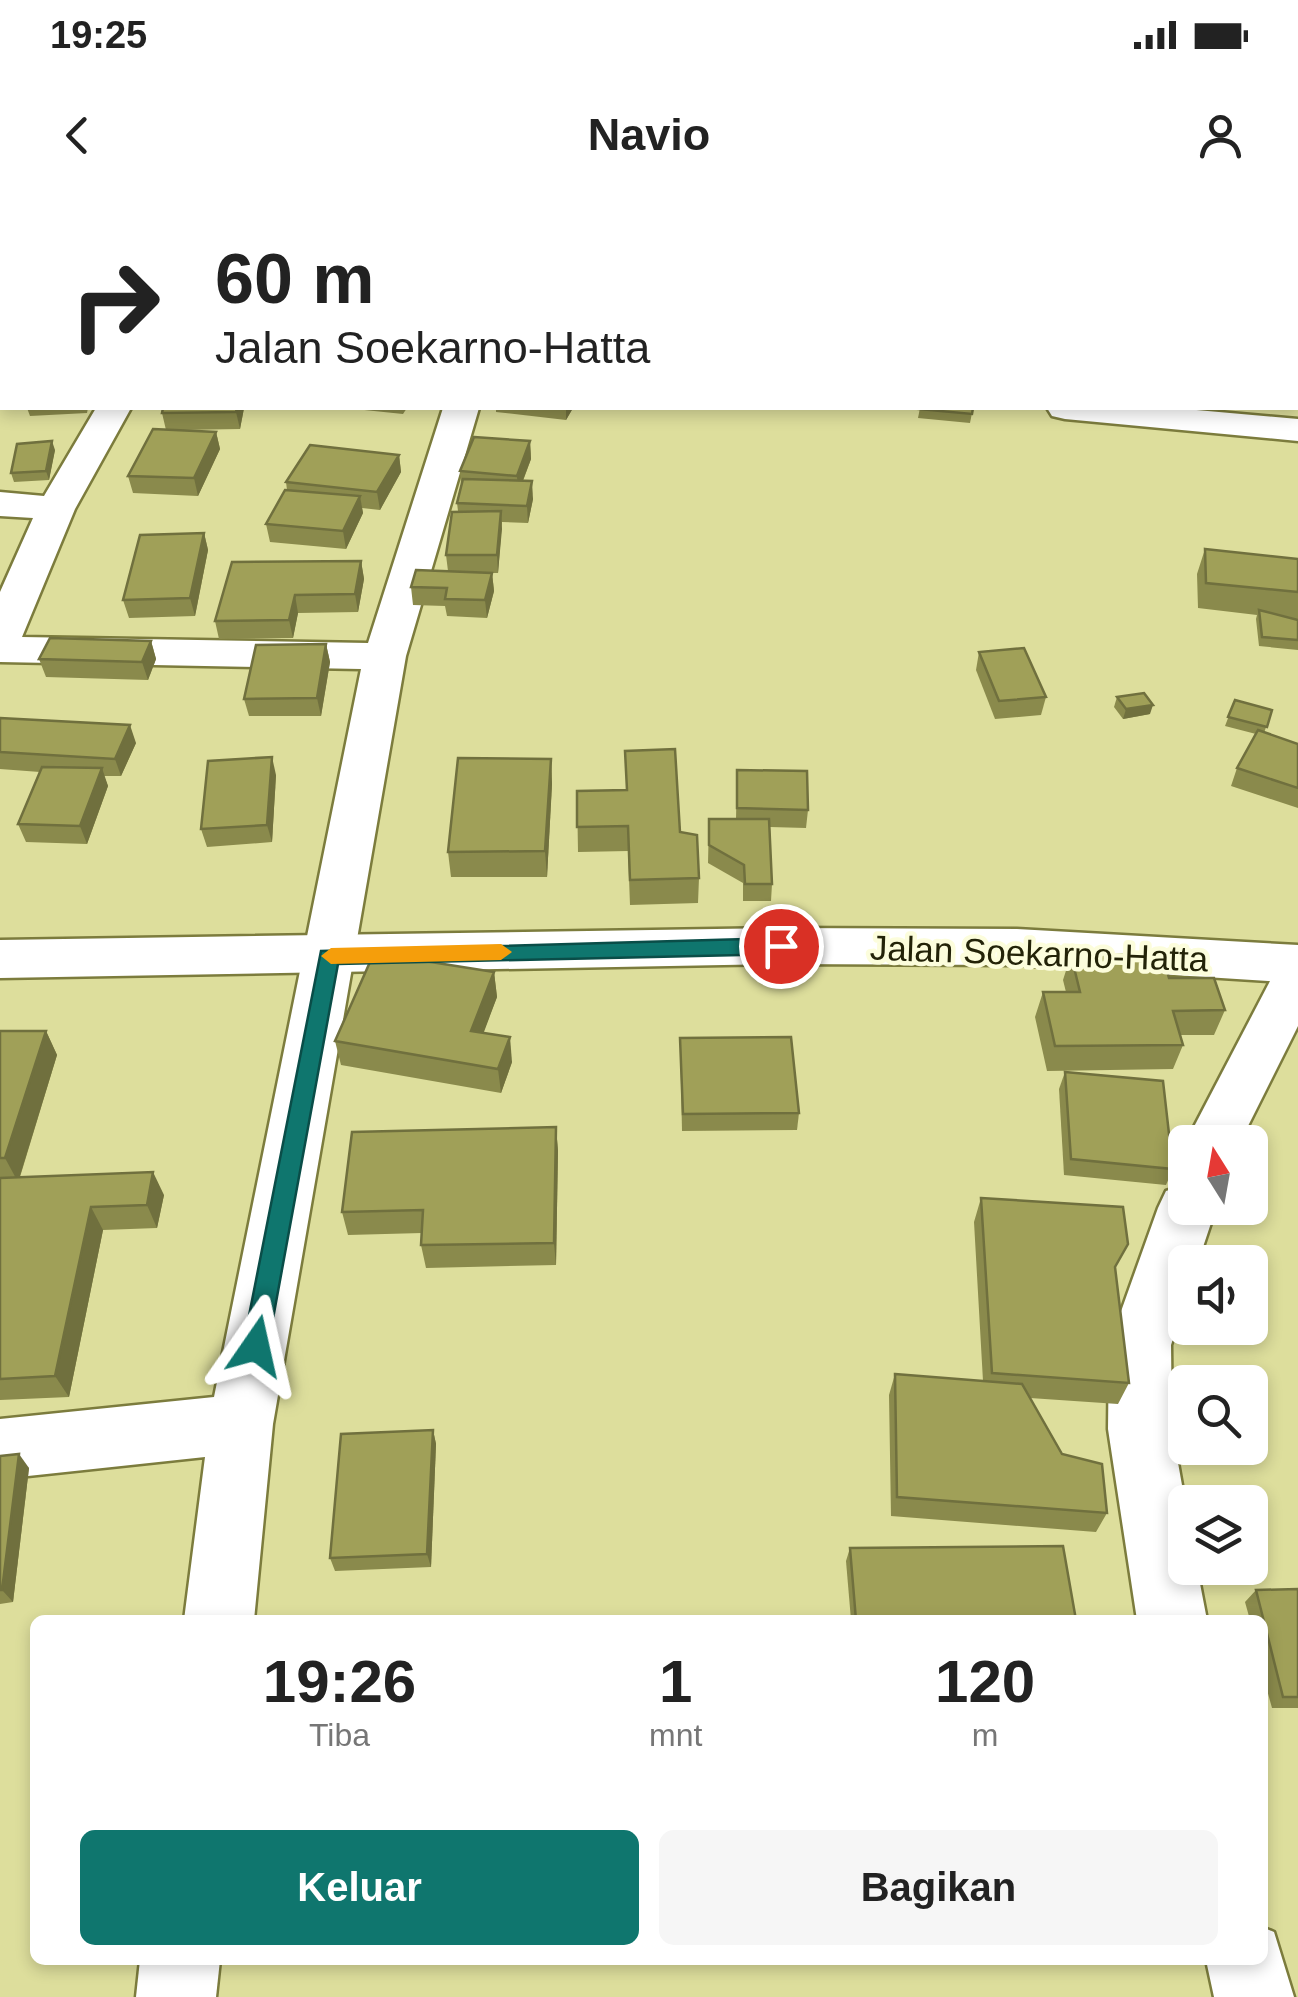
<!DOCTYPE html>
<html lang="id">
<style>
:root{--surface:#fff;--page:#f6f6f6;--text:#222;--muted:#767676;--accent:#0f766e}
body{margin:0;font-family:Arial,sans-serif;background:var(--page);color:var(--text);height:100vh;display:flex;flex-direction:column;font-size:38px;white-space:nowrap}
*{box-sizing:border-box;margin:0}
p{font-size:32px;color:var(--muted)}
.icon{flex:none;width:55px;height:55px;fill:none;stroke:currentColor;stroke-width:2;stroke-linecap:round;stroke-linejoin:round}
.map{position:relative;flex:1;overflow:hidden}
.drawer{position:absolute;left:30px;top:1415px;width:1238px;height:350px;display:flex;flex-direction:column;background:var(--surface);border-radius:15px;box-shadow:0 5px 15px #0003}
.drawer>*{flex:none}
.guide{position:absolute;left:0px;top:0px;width:1300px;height:210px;box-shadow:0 5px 15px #0003;background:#fff;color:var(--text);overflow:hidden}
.needle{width:65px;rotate:349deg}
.controls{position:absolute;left:1168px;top:925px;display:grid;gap:20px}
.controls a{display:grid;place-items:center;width:100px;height:100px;border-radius:15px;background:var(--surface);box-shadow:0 5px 15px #0003;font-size:50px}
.pin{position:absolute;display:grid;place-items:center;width:85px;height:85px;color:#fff;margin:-42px;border:5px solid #fff;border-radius:50%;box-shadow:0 2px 10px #0007}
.me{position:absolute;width:110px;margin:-55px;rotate:11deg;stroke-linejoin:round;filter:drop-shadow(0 0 8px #0008)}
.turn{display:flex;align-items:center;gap:35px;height:210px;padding:0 50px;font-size:45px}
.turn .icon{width:130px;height:130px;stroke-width:2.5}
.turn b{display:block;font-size:70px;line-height:85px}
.eta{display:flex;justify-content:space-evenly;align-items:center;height:170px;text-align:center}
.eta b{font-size:60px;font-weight:800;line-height:70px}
.primary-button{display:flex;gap:20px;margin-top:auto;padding:20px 50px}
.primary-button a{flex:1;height:115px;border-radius:15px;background:var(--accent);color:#fff;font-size:40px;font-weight:800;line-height:115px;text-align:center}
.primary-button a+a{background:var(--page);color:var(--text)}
.status{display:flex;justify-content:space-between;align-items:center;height:70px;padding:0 50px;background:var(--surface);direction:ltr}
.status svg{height:28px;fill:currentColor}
header{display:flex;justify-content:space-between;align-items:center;height:130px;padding:0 50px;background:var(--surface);font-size:45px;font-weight:800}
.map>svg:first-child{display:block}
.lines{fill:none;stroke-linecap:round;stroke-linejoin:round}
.minor-casing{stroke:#7c7c3d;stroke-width:5}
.secondary-casing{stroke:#7c7c3d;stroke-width:5}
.trunk-casing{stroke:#7c7c3d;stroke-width:5}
.minor{fill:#fff;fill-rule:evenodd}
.secondary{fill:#fff;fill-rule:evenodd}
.trunk{fill:#fff;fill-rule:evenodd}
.wall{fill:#8a8a4c}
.shaded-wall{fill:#70703e}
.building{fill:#a0a058;stroke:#70703e;stroke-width:2.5}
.route{fill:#0f766e;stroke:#0a4d48;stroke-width:2.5}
.slow{fill:#f59e0b}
.labels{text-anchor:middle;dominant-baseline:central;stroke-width:9;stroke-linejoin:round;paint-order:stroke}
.street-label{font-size:35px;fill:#232308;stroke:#fcfddc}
</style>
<div class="status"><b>19:25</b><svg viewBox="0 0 49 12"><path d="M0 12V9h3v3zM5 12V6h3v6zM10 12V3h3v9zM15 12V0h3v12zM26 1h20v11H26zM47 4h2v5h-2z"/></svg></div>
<header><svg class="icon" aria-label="back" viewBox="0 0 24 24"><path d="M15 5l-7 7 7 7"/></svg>Navio<svg class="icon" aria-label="person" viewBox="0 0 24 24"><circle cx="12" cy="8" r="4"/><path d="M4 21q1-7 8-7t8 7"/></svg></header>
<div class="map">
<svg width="1298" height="1797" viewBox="0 0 1298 1797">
<rect width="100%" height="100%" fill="#ddde9c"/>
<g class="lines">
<defs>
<g id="minor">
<path d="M96 208H131L75 309 22 437 368 443 443 208H479L406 456 273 1224 254 1420H184L205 1257 0 1279V1219L214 1197 361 469 0 462V392L33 318 0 316V292L44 296Z"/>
<path d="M1047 208H1174L1298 219V241L1065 219 1052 216Z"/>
<path d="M140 1760H220L216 1797H136Z"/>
</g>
<g id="secondary">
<path d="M1298 756V826L1240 942 1185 944 1280 762Z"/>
<path d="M1185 985V1008H1216L1198 1062H1185V1102L1171 1145 1172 1229 1185 1302V1368H1197L1207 1420H1137L1108 1229 1109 1145 1158 1008 1166 991Z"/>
<path d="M1262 1727 1274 1732 1294 1797H1214L1206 1760H1262Z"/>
</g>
<path id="trunk" d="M781 728 1017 729 1298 745V783L1017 765 781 764 0 778V740Z"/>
</defs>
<!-- minor casing -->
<use href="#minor" class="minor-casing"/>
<!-- secondary casing -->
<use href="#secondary" class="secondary-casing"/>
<!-- trunk casing -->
<use href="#trunk" class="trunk-casing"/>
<!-- minor -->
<use href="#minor" class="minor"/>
<!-- secondary -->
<use href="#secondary" class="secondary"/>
<!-- trunk -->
<use href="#trunk" class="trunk"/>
</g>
<!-- wall -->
<g class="wall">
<path d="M65 0H217L216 2H64Z"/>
<path d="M2 89V113L0 109V92Z"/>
<path d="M27 208H88L87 213 30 216Z"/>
<path d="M163 208H244L240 229 182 230 216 232 220 249 198 296 133 293 128 276 166 230 162 213Z"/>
<path d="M345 208H407L403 214Z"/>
<path d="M496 208H573L566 220 496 212Z"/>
<path d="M920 208H973L970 223 918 218Z"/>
<path d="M530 241 531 259 523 281 533 299 528 323 502 322 498 373H492L494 391 487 418 447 416 445 406 413 405 411 387 448 371 446 355 458 311 457 303 461 285 460 271Z"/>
<path d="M55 250 49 280 14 282 11 273Z"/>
<path d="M399 255 401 272 380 310 362 308 363 313 346 349 270 342 266 324 287 290 286 282Z"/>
<path d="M204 333 208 350 195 416 129 418 123 400Z"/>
<path d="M1205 349 1298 359V450L1259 446 1256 419 1257 415 1198 408 1197 374Z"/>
<path d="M361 361 364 379 358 412 298 413 293 438 219 439 215 421Z"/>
<path d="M151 441 156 459 148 480 46 477 39 459Z"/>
<path d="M326 444 330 462 321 516H249L244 499Z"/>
<path d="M979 452 1046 497 1041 515 995 519 976 470Z"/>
<path d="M1117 497 1150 514 1123 519 1114 507Z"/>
<path d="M1235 500 1272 510 1264 533 1298 544V608L1231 586 1237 568 1256 534 1225 526Z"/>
<path d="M0 518 136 543 121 576H104L108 586 87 644 26 642 18 624 40 572 0 569Z"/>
<path d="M551 559 552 584 547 677H451L448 652Z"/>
<path d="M737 570 808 610 806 628 770 627 772 684 771 701H743V683L708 663 709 619H736Z"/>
<path d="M276 575 272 642 207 647 201 629Z"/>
<path d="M577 591 680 632 699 678 698 703 630 705 628 651 578 652Z"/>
<path d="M1071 755 1169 778 1225 810 1214 835H1180L1183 845 1173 869 1047 871 1035 817 1043 792H1066L1063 780Z"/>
<path d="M494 772 497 797 483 833 512 862 501 893 341 865 335 841Z"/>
<path d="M0 831H46L57 855 20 977 164 995 157 1028 103 1030 69 1197 0 1200Z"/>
<path d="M680 838 799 913 797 930 682 931Z"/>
<path d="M1065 872 1173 969 1166 985 1064 975 1059 889Z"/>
<path d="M556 927 558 951 556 1065 426 1068 421 1045 422 1033 348 1035 342 1012Z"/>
<path d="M981 998 1115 1071 1129 1183 1118 1204 1030 1198 1062 1254 1107 1313 1096 1332 891 1316 889 1195 895 1174 983 1181 974 1022Z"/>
<path d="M433 1230 436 1244 431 1367 335 1371 330 1358Z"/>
<path d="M0 1256 29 1268 13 1402 0 1404Z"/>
<path d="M850 1348 1076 1420H851L846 1361Z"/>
<path d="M1298 1389V1508H1272L1262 1472V1420H1250L1245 1402 1256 1390Z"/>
</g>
<!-- shaded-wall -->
<g class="shaded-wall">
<path d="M462 0H478L475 2H460Z"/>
<path d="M237 208H244L240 229 236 212Z"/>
<path d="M566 208H573L566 220Z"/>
<path d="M216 232 220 249 198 296 194 278Z"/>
<path d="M52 241 55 250 49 280 46 271Z"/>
<path d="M530 241 531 259 518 293 517 276Z"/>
<path d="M399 255 401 272 380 310 377 292Z"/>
<path d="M532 281 533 299 528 323 527 306Z"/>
<path d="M360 296 363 313 346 349 343 331Z"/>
<path d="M501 311 502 329 498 373 497 355Z"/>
<path d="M204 333 208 350 195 416 190 398Z"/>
<path d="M361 361 364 379 358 412 355 394Z"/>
<path d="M492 373 494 391 487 418 485 400Z"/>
<path d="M295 395 298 413 293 438 289 420Z"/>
<path d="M151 441 156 459 148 480 142 462Z"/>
<path d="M326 444 330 462 321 516 317 498Z"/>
<path d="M1153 505 1150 514 1123 519 1126 509Z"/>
<path d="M130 525 136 543 121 576 115 559Z"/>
<path d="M272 557 276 575 272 642 267 625Z"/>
<path d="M551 559 552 584 547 677 545 651Z"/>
<path d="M102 568 108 586 87 644 80 626Z"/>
<path d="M494 772 497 797 475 856 471 831Z"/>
<path d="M46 831 57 855 18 982 5 958Z"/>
<path d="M510 837 512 862 501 893 498 869Z"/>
<path d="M556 927 558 951 556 1065 554 1043Z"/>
<path d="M153 972 164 995 157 1028 147 1005Z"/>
<path d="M91 1007 103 1030 69 1197 55 1176Z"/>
<path d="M433 1230 436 1244 431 1367 427 1354Z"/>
<path d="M19 1254 29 1268 13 1402 2 1390Z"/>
</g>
<!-- building -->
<g class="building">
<path d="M65 0H136L135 2H64Z"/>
<path d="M148 0H197L196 2H146Z"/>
<path d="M430 0H462L460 2H428Z"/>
<path d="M163 208H237L236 212 162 213Z"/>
<path d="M920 208H973L972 214 919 209Z"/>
<path d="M153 229 216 232 194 278 128 276Z"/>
<path d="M474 237 530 241 517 276 460 271Z"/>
<path d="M52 241 46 271 11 273 17 244Z"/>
<path d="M310 245 399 255 377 292 286 282Z"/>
<path d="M463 279 532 281 527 306 457 303Z"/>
<path d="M285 290 360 296 343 331 266 324Z"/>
<path d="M501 311 497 355H446L452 312Z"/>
<path d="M204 333 190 398 123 400 140 335Z"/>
<path d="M1205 349 1298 359V392L1206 383Z"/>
<path d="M361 361 355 394 295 395 289 420 215 421 232 362Z"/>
<path d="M416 370 492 373 485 400 445 399 447 388 411 387Z"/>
<path d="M1259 410 1298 420V440L1262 437Z"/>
<path d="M50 438 151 441 142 462 39 459Z"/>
<path d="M326 444 317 498 244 499 256 445Z"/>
<path d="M1024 448 1046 497 999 501 979 452Z"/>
<path d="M1144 493 1153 505 1126 509 1117 497Z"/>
<path d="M1235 500 1272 510 1267 527 1228 517Z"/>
<path d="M0 518 130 525 115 559 0 552Z"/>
<path d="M1258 530 1298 544V588L1237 568Z"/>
<path d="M675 549 680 632 697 635 699 678 630 680 628 626 577 627V591L627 590 625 551Z"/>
<path d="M272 557 267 625 201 629 208 561Z"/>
<path d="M458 558 551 559 545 651 448 652Z"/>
<path d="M42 567 102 568 80 626 18 624Z"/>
<path d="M737 570 807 571 808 610 737 608Z"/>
<path d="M709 619H769L772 684H745L744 665 709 645Z"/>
<path d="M374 753 494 772 471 831 510 837 498 869 335 841Z"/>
<path d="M1162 754 1169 778H1214L1225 810 1173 811 1183 845 1055 846 1043 792H1080L1071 755Z"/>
<path d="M0 831H46L5 958H0Z"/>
<path d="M791 837 799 913 683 914 680 838Z"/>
<path d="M1065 872 1163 881 1173 969 1071 959Z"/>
<path d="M556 927 554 1043 421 1045 423 1010 342 1012 352 932Z"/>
<path d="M153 972 147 1005 91 1007 55 1176 0 1179V978Z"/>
<path d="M981 998 1123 1007 1128 1044 1115 1067 1129 1183 992 1173Z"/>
<path d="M895 1174 1022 1184 1062 1254 1102 1264 1107 1313 897 1297Z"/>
<path d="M433 1230 427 1354 330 1358 341 1234Z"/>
<path d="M19 1254 2 1390H0V1256Z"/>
<path d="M1063 1346 1076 1420H856L850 1348Z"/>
<path d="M1298 1389V1497H1283L1256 1390Z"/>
</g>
<!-- route -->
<path class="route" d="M781 738 791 746 781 754 338 764 268 1146 265 1154 256 1158 246 1154 243 1146 321 751Z"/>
<!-- slow -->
<path class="slow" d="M501 744 512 752 501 760 331 764 321 756 331 748Z"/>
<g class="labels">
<!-- street labels -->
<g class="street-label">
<text transform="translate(1039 753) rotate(2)">Jalan Soekarno-Hatta</text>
</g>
</g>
</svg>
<div class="controls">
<a><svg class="needle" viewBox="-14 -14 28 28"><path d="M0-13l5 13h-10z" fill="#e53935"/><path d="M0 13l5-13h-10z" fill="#767676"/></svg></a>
<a><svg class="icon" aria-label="sound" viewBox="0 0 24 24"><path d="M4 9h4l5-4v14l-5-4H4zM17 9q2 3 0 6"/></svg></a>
<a><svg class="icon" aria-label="search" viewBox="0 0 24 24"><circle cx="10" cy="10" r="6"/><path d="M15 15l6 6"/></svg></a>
<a><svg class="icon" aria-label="layers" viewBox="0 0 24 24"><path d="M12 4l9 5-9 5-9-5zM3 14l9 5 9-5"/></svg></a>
</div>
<div class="pin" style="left:781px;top:746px;background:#d93025"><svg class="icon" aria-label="arrive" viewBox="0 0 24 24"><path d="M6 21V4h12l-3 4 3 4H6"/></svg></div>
<svg class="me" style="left:256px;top:1146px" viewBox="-20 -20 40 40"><path d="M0-17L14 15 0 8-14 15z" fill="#0f766e" stroke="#fff" stroke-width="4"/></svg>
<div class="guide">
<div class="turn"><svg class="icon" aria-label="right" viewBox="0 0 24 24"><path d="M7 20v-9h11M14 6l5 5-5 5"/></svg><div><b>60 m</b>Jalan Soekarno-Hatta</div></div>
</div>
<section class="drawer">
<div class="eta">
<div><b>19:26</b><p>Tiba</p></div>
<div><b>1</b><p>mnt</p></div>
<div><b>120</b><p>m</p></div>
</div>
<div class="primary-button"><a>Keluar</a><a>Bagikan</a></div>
</section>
</div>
